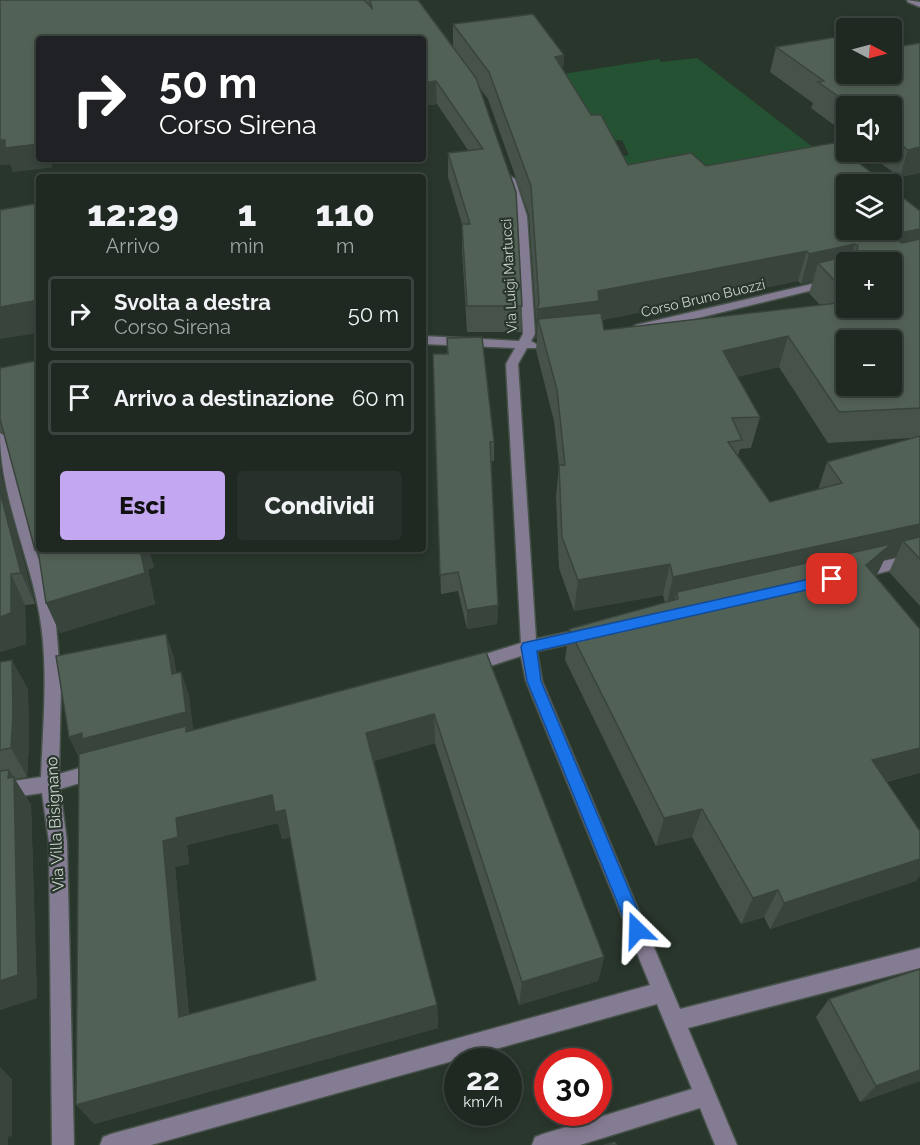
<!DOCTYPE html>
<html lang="it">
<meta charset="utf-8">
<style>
:root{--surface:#1f2821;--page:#27302a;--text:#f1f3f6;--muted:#a1a6a5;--line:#3c443f;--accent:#c4a7f1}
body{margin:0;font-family:Raleway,sans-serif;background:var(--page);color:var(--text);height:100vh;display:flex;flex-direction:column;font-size:22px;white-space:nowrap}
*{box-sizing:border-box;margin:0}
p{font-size:20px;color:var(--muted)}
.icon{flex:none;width:33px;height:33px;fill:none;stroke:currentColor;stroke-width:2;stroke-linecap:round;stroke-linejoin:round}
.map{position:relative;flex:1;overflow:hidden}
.drawer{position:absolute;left:36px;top:174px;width:390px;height:378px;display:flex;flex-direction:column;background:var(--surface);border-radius:6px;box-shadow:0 3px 9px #0003,0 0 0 2px var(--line)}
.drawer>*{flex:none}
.hud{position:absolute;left:36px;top:36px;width:390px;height:126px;border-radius:6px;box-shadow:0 3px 9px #0003,0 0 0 2px var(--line);background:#202124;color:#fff;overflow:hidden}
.needle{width:39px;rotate:96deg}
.fabs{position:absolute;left:836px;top:18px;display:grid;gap:12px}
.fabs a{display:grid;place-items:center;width:66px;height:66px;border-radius:6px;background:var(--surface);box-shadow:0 3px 9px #0003,0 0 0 2px var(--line);font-size:30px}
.speed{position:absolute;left:444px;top:1048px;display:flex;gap:12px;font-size:30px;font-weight:700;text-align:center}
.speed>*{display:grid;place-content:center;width:78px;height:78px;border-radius:50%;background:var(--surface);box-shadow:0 3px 9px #0003,0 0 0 2px var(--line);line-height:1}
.speed small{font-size:15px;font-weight:400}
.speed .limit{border:9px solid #d22;background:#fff;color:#111}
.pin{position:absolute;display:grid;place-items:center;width:51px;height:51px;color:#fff;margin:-26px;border-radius:12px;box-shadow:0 3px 9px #0006}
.me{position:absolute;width:66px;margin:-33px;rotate:338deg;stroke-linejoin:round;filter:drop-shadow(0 0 4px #0008)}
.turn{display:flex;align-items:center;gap:21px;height:126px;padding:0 24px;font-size:27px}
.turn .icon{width:78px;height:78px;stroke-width:2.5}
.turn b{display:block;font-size:42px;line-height:51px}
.eta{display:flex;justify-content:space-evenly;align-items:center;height:102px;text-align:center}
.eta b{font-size:36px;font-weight:800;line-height:42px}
.cta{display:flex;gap:12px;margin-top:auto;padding:12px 24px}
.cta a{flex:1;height:69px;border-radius:6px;background:var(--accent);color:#111;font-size:24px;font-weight:800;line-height:69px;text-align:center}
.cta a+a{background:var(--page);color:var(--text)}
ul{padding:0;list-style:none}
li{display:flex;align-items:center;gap:18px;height:75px;margin:0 12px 9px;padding:0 12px;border:3px solid var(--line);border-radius:6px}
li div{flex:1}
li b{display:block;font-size:22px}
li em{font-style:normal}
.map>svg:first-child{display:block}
.green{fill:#245232}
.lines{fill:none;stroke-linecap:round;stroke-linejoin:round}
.minor-casing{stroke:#465249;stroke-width:3}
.minor{fill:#847c92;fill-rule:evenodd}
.wall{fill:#47534a;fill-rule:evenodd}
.shaded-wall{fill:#39443c}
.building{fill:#526156;stroke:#39443c;stroke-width:1.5;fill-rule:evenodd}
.route{fill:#1a73e8;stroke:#114b97;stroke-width:1.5}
.labels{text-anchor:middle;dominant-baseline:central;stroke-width:4.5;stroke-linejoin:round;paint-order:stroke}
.far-street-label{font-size:14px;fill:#ccd4ce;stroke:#29362c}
.street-label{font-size:16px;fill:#ccd4ce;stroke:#29362c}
</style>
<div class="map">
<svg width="920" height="1145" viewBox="0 0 920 1145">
<rect width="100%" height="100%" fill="#29362c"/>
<!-- green -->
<path class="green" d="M697 58 823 155 625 193 608 159 629 155 622 140 601 142 556 75 659 59 661 62Z"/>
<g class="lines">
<defs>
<g id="minor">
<path d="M907 0 920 2V7L908 2Z"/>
<path d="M510 176 515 179 527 216 535 334 531 341 538 345 536 348H527L518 364 536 639 588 628 594 630 596 634 594 638 588 640 537 651 542 681 680 1009 920 948V968L688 1028 737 1145H715L700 1108 580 1145H532L535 1137 543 1134 692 1089 657 1004 151 1145H100L103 1137 111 1134 650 985 526 681 521 656 469 673 463 671 461 666 463 661 521 643 506 364 515 348 423 344V336L519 341 523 334 517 216 505 179Z"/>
<path d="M846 276V282L636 333 630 329 636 325Z"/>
<path d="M0 433 7 437 55 613 61 684 59 774 97 763 103 766 106 771 103 776 60 789 67 842 74 1145H52L49 842 42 793 0 799V783L41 777C43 723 49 666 39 612 28 552 0 494 0 433Z"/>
<path d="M920 553V563L860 578 855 576 853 572 855 568 860 566Z"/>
</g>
</defs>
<!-- minor casing -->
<use href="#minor" class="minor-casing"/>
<!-- minor -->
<use href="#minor" class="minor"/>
</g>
<!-- wall -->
<g class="wall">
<path d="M0 0H418L453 46V24L564 55 563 70 591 115 628 165 706 166 920 211V606L889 572 896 557 884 560 876 576 920 629V773L886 782 916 881 770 929 764 917 741 924 692 837 656 846 565 660 569 629 665 603 663 595 574 611 559 568 556 496 559 465 554 421 536 350 537 339H535L536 319 529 215 488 99 479 87 522 306 521 332H467L462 249V224L448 177V153L468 150 437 104 423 106V39H39L52 167 13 172 10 164 0 165ZM846 262 891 308H846ZM798 281 801 284 813 281 809 293 820 305 604 330 602 320ZM779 367 828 443 912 438 827 462 818 490 770 502 738 456 740 449 751 448 760 417 737 377Z"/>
<path d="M776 47 891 74 920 173 900 177 865 152H891V106H846V137L845 136 846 134 811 108 813 103 770 72Z"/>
<path d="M447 338 494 442V461H491L498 605 497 624 467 629 458 591 441 594 433 354H447Z"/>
<path d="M0 368 39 549H148L154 567 148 570 155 604 60 633 46 603 40 562 35 550 4 434 0 432Z"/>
<path d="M2 479 35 604 25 605 26 644 0 652Z"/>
<path d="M166 634 174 658 176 673 181 672 189 696 193 731 486 652 604 957 598 981 519 1005 435 743 374 761 437 1005 438 1028 94 1124 79 757 69 737ZM278 823 282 839 290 837 316 980 189 1014 175 867 189 864 187 845Z"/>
<path d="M0 662 28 689 29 743 27 777 15 779 31 805 37 998 0 1010Z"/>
<path d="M829 999 920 1081 860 1102 816 1017Z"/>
</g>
<!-- shaded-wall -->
<g class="shaded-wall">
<path d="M350 36V39H330Z"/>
<path d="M564 55 562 82 555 57Z"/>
<path d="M436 81 437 104 423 106V83Z"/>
<path d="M0 140H5L39 144V159H52V167L13 172 10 164 0 165Z"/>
<path d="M920 147V173L900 177 908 150Z"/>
<path d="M920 229V256L891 262 901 233Z"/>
<path d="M855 244 849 262 818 263 813 281 801 284 809 254Z"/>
<path d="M807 251 798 281 597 321 538 319 537 339H535L537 309 598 291Z"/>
<path d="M39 300V333L0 339V307Z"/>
<path d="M788 336 779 367 716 382 723 351Z"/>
<path d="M0 452 2 479 35 604 21 573 0 492Z"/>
<path d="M920 524V552L903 541 896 557 884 560 877 575 852 596 678 599 677 592 673 606 666 608 673 577Z"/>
<path d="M140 549H148L154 567 148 570 155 604 60 633 46 603Z"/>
<path d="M670 564 663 595 574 611 578 580Z"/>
<path d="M11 574 25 605 26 644 0 652V617Z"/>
<path d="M498 605 497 624 467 629V610Z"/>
<path d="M166 634 174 658 181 698 172 674Z"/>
<path d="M12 660 28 689 29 743 27 777 11 748Z"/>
<path d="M181 672 189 696 194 736 81 761 69 737Z"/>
<path d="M434 714 435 743 370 762 366 733Z"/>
<path d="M920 748V773L856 789 872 760Z"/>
<path d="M9 770 31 805 37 998 0 1010V981Z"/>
<path d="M272 795 285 810 292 837 282 839 278 823 187 845 189 864 175 867 191 1038 179 1017 163 841 176 818Z"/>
<path d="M702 809 692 837 656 846 664 818Z"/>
<path d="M920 859V876L916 881 770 929 784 903Z"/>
<path d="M778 890 764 917 741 924 753 898Z"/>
<path d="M604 957 598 981 519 1005 522 982Z"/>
<path d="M437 1005 438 1028 94 1124 76 1105Z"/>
<path d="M0 1067 12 1079V1136L8 1137V1145H0Z"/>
<path d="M920 1070V1081L860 1102 876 1086Z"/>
</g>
<!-- building -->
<g class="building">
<path d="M0 0H364L372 8 370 0H418L476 78 516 192 522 306H467L462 224H470L448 153 483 149 436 81 423 83V39H352L350 36 330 39H39V144L5 148V140H0Z"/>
<path d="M533 14 564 55 555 57 591 115H601L628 165 691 153 706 166 833 143 886 184H846V230H891V188L920 211V229L901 233 899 241 902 243 920 239V408L839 412 788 336 723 351 760 417 732 418 742 440 728 442 770 502 842 483 827 462 920 436V524L673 577 670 564 578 580 562 537 559 465H565L557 390 538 319 601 313 604 330 846 302V308H891V262H846V293L818 263 856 254 858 246 855 244 809 254 807 251 598 291 599 301 537 309 539 303 531 186 489 72 453 24ZM846 340H891V386H846Z"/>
<path d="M843 36 846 38V74H891V48L920 43V147L908 150 891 137V106H852L818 82 824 81 776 47Z"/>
<path d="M39 203V300L0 307V210Z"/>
<path d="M482 337 494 442H490L498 605 467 610 458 572 440 575 433 354H448L447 338Z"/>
<path d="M39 360V549H140L145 573 46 603 38 550H35L0 419V368Z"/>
<path d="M0 492 21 573 11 574V613L0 617Z"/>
<path d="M920 537V559L903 541Z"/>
<path d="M891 544 866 565 920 629V748L872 760 920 831V859L784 903 778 890 753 898 702 809 664 818 569 629 678 599 677 592Z"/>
<path d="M166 634 172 674 181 672 186 712 82 739V733L69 737 56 656Z"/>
<path d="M486 652 604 957 522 982 434 714 366 733 437 1005 76 1105 79 754 186 726V732ZM272 795 275 812 285 810 316 980 179 1017 163 841 178 837 176 818Z"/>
<path d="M12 660 13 714 11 748 0 750V662Z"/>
<path d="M9 770 8 778 14 777 18 975 0 981V771Z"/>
<path d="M920 969V1070L876 1086 829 999Z"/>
<path d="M615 1142 617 1145H604Z"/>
</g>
<!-- route -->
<path class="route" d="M832 574 839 579 837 583 537 651 541 681 646 930 643 936 637 939 631 936 527 681 521 647 523 643Z"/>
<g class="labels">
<!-- far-street labels -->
<g class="far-street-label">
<text transform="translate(509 276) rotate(-93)">Via Luigi Martucci</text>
<text transform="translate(703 298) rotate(-13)">Corso Bruno Buozzi</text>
</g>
<!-- street labels -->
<g class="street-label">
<text transform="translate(55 824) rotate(-93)">Via Villa Bisignano</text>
</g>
</g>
</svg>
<div class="fabs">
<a><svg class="needle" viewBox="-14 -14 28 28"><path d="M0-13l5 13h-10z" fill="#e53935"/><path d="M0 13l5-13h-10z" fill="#a1a6a5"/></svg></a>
<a><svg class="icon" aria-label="sound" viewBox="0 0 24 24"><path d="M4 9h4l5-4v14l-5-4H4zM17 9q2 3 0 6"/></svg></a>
<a><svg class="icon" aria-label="layers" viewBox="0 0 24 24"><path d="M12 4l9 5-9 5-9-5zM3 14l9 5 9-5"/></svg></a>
<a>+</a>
<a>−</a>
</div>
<div class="speed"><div>22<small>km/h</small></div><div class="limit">30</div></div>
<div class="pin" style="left:832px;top:579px;background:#d93025"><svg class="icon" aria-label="arrive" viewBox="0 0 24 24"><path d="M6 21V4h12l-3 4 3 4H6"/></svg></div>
<svg class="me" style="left:637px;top:930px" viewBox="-20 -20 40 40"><path d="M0-17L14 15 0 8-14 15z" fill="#1a73e8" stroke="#fff" stroke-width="4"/></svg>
<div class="hud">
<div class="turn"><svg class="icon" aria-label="right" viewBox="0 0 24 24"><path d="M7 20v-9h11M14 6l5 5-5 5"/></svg><div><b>50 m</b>Corso Sirena</div></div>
</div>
<section class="drawer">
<div class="eta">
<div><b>12:29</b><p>Arrivo</p></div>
<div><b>1</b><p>min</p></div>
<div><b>110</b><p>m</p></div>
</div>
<ul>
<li><svg class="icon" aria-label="right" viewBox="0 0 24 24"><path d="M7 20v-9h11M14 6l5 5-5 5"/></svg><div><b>Svolta a destra</b><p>Corso Sirena</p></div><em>50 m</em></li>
<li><svg class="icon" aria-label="arrive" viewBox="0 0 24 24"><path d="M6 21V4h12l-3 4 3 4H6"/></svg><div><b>Arrivo a destinazione</b></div><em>60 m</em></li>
</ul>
<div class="cta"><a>Esci</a><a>Condividi</a></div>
</section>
</div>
